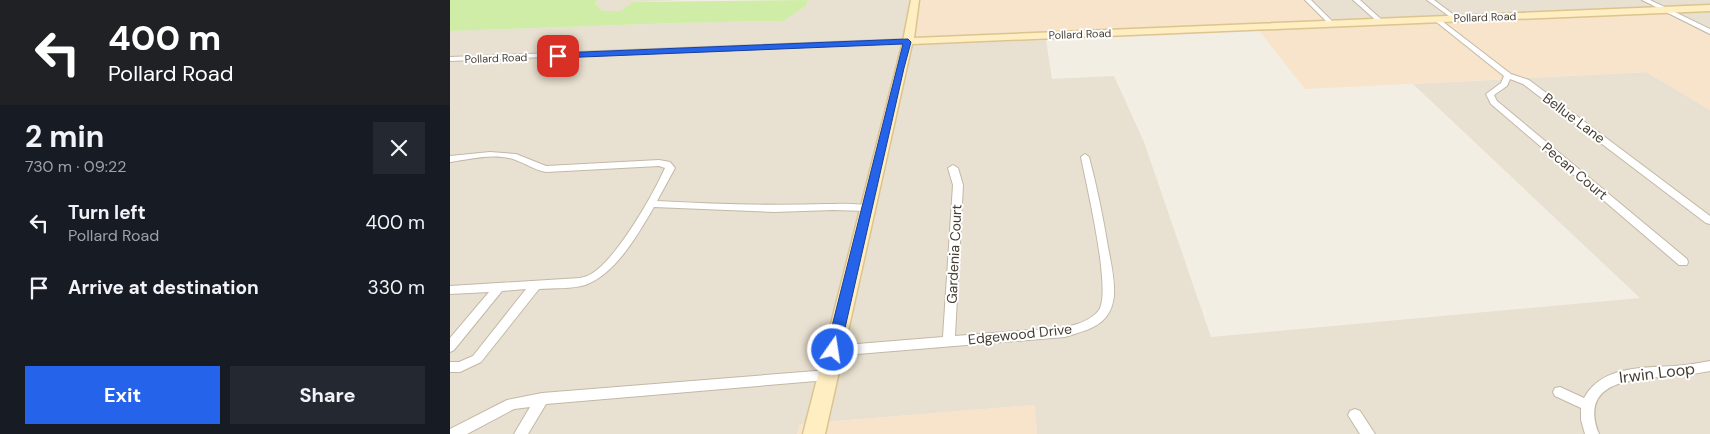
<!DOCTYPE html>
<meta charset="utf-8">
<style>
:root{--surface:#171b24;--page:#242831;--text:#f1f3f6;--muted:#9ea1a6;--accent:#2563eb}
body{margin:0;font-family:"DM Sans",sans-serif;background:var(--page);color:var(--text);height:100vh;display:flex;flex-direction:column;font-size:19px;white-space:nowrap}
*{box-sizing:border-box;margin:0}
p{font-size:16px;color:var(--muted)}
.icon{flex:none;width:28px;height:28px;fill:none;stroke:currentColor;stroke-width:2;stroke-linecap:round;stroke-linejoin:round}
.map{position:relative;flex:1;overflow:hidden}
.sheet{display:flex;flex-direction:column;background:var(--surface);width:450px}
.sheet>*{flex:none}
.banner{background:#202124;color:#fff;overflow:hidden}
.pin{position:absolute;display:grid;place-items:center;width:42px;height:42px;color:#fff;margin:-21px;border-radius:10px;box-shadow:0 2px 8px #0006}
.me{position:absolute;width:55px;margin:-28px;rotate:13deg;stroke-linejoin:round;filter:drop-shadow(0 0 4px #0008)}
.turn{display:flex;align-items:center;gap:18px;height:105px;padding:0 25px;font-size:22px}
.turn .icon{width:65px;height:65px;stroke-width:2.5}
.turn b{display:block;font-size:35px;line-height:42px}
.round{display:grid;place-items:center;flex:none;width:52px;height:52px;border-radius:0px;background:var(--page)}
.headline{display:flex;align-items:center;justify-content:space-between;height:85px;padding:0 25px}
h1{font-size:30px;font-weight:700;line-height:38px}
.button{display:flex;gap:10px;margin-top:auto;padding:10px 25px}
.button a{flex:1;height:58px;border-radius:0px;background:var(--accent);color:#fff;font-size:20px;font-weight:700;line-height:58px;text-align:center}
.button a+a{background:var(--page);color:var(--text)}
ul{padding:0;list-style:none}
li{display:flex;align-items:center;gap:15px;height:65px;padding:0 25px}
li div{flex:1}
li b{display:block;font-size:19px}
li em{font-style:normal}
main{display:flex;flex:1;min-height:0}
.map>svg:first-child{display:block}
.residential{fill:#e8e0d0}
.commercial{fill:#f8e3cb}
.green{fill:#cfeda6}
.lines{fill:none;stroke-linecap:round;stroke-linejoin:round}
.street-casing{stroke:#c3b8a7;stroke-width:2}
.secondary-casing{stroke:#dbc48f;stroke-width:3}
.street{fill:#fff;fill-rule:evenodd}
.secondary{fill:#ffeec1;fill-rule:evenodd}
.route{fill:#2563eb;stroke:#184099}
.labels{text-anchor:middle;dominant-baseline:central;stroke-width:4;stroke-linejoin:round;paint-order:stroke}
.far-street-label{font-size:11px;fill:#463d32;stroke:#fff}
.street-label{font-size:14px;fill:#463d32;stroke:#fff}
.near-street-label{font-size:16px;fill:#463d32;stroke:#fff}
</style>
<main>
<section class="sheet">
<div class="banner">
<div class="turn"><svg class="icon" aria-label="left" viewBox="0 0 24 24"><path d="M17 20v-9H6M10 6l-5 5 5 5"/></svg><div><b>400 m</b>Pollard Road</div></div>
</div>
<div class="headline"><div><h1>2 min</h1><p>730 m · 09:22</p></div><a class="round"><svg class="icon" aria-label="close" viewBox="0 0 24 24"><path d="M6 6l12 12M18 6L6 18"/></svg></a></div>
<ul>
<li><svg class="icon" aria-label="left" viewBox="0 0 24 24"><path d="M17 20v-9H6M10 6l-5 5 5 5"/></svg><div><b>Turn left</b><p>Pollard Road</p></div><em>400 m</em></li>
<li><svg class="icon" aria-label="arrive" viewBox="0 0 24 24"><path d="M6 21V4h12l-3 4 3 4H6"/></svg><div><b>Arrive at destination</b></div><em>330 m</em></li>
</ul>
<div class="button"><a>Exit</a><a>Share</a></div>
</section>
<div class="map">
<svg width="1260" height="434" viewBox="0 0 1260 434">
<rect width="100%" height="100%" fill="#f3eee3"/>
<!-- residential -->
<g class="residential">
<path d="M148 0H234L183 2 170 11H153L145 3Z"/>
<path d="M358 0H470L463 45 596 40 602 79 664 76 694 142 761 337 1190 298 963 84 1197 72 1260 110V434H587L584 405 350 424 347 434H0V31L227 23 332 21 356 6Z"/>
<path d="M862 0H1260V36L1204 8 883 20Z"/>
</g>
<!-- commercial -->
<g class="commercial">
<path d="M470 0H862L883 20 1204 8 1260 36V110L1196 72 855 89 804 24 464 39Z"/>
<path d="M585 405 587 434H347L349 424Z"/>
</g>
<!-- green -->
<path class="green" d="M0 0H148L145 3 153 11H170L183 2 358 0 356 6 333 21 227 23 0 31Z"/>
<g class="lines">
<defs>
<g id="street">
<path d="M855 0H861L884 23V25H880Z"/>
<path d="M903 0H910L933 21V23H929Z"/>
<path d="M977 0H984L1008 18 1003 19Z"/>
<path d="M1192 0H1200L1260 29V34Z"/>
<path d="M984 18H988L1061 74 1079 80 1260 216V224L1256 223 1073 84 1060 79 1057 86 1044 95 1047 101 1237 259 1238 262 1237 265H1229L1041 104 1036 94 1051 83 1054 76 984 20Z"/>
<path d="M458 39 461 41 460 42 0 61V57Z"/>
<path d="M40 152 66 154 96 166 209 160 220 162 225 168 207 201C264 204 320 206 376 204 386 204 414 202 421 208L416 211 383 210 324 212 204 207C188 234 166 274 135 285 123 289 102 288 89 289L31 362 10 372H0V362H9L23 356 76 289 52 291 4 350 0 352V338L39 292 0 294V286L130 278C134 277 138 276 141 274 166 260 203 195 215 168L209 166 96 172C84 170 75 163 63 159 43 153 20 159 0 162V156Z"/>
<path d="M635 154 639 157C647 187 653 217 658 247 661 263 665 280 664 296 663 304 661 311 656 317 647 329 629 332 615 337L383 356 379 354 377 351 379 348 383 346 493 337 503 185 498 168 503 165 508 168 513 185 505 336C531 334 556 332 581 330 592 329 604 330 615 327 626 325 642 320 649 310 662 291 636 183 631 157Z"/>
<path d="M1260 361V371C1249 373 1237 375 1225 376 1189 379 1127 378 1149 434H1135L1131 420V408L1105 396 1103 392 1105 388 1110 387 1134 398C1152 365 1194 368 1225 366 1237 365 1249 363 1260 361Z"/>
<path d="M378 370 383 371 384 375 383 379 378 380 96 404 78 434H64L80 407 64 409 17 434H0V429L57 400 92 393Z"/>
<path d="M905 409 910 411 925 434H910L898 415 900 411Z"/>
</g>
<path id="secondary" d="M461 0H469L464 38 1260 5V11L462 44 375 434H353L453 41Z"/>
</defs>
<!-- street casing -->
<use href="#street" class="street-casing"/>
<!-- secondary casing -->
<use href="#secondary" class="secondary-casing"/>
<!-- street -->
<use href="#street" class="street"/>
<!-- secondary -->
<use href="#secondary" class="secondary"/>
</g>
<!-- route -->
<path class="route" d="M458 39 461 42 454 68 390 350 388 354 383 356 378 354 376 350 453 44 108 58 104 56 108 53Z"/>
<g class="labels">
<!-- far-street labels -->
<g class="far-street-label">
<text transform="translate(1035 17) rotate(-2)">Pollard Road</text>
<text transform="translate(630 34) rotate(-2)">Pollard Road</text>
<text transform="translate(46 58) rotate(-2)">Pollard Road</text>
</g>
<!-- street labels -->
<g class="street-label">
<text transform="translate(1124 118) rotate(37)">Bellue Lane</text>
<text transform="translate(1125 171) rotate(40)">Pecan Court</text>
<text transform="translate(504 254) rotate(-87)">Gardenia Court</text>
<text transform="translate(570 334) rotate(-6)">Edgewood Drive</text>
</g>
<!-- near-street labels -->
<g class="near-street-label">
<text transform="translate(1207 373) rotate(-7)">Irwin Loop</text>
</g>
</g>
</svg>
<div class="pin" style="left:108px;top:56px;background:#d93025"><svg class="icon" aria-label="arrive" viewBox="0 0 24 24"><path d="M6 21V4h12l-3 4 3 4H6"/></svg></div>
<svg class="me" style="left:383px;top:350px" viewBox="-20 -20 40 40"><circle r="17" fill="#2563eb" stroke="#fff" stroke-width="3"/><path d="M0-11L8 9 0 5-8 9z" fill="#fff"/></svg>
</div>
</main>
